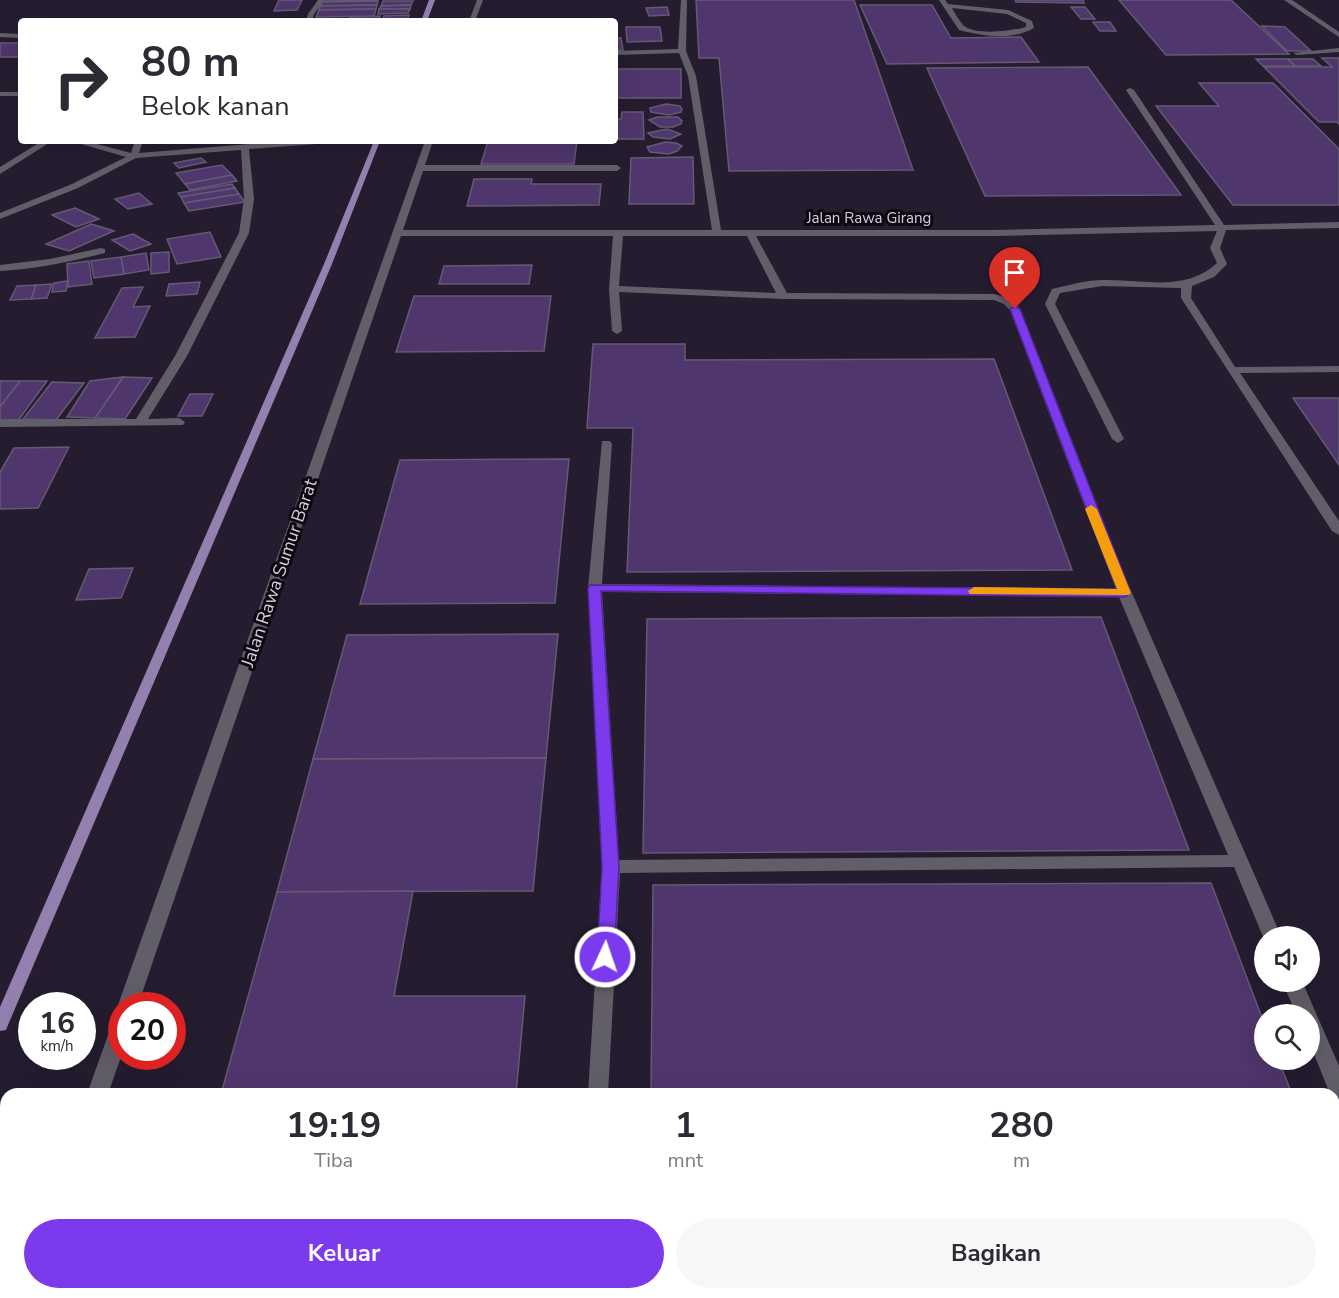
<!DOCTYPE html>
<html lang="id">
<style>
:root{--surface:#fff;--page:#f7f7f7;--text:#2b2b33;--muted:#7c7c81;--accent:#7c3aed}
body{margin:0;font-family:"Nunito Sans",sans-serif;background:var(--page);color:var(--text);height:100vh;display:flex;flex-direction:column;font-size:22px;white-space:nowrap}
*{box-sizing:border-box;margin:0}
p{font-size:20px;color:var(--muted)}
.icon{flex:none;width:33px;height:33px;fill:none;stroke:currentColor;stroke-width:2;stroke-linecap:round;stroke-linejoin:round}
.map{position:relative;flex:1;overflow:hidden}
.panel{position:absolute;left:0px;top:1088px;width:1340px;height:212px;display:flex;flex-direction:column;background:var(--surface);border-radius:18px 18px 0 0;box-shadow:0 6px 24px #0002}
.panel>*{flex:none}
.guide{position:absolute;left:18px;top:18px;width:600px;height:126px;border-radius:6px;box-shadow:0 6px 24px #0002;background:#fff;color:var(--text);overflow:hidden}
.fabs{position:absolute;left:1254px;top:926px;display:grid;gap:12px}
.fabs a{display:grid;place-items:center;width:66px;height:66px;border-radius:50%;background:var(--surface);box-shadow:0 6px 24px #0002;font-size:30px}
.speed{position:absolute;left:18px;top:992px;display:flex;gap:12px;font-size:30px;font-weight:700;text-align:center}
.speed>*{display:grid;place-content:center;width:78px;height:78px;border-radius:50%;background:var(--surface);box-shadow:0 6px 24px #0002;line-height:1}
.speed small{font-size:15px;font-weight:400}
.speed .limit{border:9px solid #d22;background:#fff;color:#111}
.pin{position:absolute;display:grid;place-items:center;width:51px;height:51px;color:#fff;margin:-62px -26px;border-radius:50% 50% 50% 0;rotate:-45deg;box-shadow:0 0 6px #0007}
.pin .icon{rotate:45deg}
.me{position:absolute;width:66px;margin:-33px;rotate:3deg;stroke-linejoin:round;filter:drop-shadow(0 0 4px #0008)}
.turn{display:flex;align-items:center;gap:21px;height:126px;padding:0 24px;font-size:27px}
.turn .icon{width:78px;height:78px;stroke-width:2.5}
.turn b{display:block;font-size:42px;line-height:51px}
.eta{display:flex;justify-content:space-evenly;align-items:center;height:102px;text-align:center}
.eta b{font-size:36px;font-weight:700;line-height:42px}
.action{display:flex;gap:12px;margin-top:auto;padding:12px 24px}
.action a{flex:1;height:69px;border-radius:36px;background:var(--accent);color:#fff;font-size:24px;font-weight:700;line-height:69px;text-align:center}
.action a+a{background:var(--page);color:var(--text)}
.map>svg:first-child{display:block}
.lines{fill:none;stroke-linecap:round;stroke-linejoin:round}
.stream{fill:#9480ae;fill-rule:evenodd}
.building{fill:#4f366d;stroke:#655a73;stroke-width:1.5}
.minor{fill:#625e69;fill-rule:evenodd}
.route{fill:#7c3aed;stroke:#51269a;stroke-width:1.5}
.slow{fill:#f59e0b}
.labels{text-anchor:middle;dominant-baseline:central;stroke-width:6;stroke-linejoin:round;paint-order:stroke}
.far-street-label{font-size:15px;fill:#d5d0de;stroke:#0c0811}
.street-label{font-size:18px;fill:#d5d0de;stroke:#0c0811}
</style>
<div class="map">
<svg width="1339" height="1298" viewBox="0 0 1339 1298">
<rect width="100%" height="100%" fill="#251c30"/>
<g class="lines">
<!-- stream -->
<g class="stream">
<path d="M429 0H435L427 21H421Z"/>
<path d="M374 141H380L332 264 8 1025 6 1030 0 1031V1007L324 264Z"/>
</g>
</g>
<!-- building -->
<g class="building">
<path d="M279 0H302L297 10 274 11Z"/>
<path d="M323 0H379L322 2Z"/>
<path d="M696 0H854L913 170 729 171 719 58H699Z"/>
<path d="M1015 0H1083L1084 3 1016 2Z"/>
<path d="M1119 0H1231L1289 54 1166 55Z"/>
<path d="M378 1 377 5 320 6 322 2Z"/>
<path d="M383 1H413L411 5 381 6Z"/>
<path d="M377 5 376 9 319 10 320 6Z"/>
<path d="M411 5 410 9H379L381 6Z"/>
<path d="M860 5H932L951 38 1021 37 1039 62 887 64Z"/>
<path d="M667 7 669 15 649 16 646 8Z"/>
<path d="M1071 7H1085L1095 19H1081Z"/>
<path d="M376 9 374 16 316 17 319 10Z"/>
<path d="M379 9H410L408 13 378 14Z"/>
<path d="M409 15 407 21H382L384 16Z"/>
<path d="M380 16 379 21H349L350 17Z"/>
<path d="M1093 22H1110L1116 31H1100Z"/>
<path d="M1262 26 1285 27 1311 51H1287Z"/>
<path d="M626 27H660L662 41 627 42Z"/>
<path d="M615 38H621L623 50 615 51Z"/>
<rect x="0" y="43" width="21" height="14"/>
<path d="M1322 58H1339V124L1337 122H1319L1264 67H1332Z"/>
<path d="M1256 59H1288L1295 66H1263Z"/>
<path d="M1288 59H1313L1321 66H1295Z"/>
<path d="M1088 67 1181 195 985 196 927 68Z"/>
<rect x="615" y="69" width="66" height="29"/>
<path d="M1199 83H1273L1339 149V205H1233L1156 106H1219Z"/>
<path d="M666 104 680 106 682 109 681 112 669 115 651 112 650 108Z"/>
<path d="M622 112H643L644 139H615V119H621Z"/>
<path d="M657 117H678L682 121 681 124 673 127H660L649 120Z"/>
<path d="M667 129 681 134 670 139 653 137 648 133Z"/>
<path d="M488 141H577L574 164H481Z"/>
<path d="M665 142 676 143 682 146 677 151 669 154 650 152 647 147Z"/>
<path d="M693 157 694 204H629L631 158Z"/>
<path d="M201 158 206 162 179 168 174 163Z"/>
<path d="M222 165 232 175 185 184 176 173Z"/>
<path d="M232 175 237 181 190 190 185 184Z"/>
<path d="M474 179H532L531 184H601L599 205 467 206Z"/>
<path d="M232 184 235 188 181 197 178 193Z"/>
<path d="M235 188 239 194 184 203 181 197Z"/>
<path d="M139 193 152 204 128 209 115 199Z"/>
<path d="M239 194 245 202 189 211 184 203Z"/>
<path d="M75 208 99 219 76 227 52 215Z"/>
<path d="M91 224 114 231 69 251 46 244Z"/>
<path d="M210 232 221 257 177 264 167 239Z"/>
<path d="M133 234 151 244 130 251 112 240Z"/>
<path d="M169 252V272L151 274V253Z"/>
<path d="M146 253 149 270 124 274 121 257Z"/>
<path d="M121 257 124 274 94 278 91 261Z"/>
<path d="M89 261 92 284 68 287 67 264Z"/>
<path d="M532 265 529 284H439L444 266Z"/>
<path d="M68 281 66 291 52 292 54 283Z"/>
<path d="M200 282 197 294 166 296 169 284Z"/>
<path d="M52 284 47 298 31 299 36 285Z"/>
<path d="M36 285 31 299 10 300 17 286Z"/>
<path d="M143 287 133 307 150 306 135 337 95 338 122 288Z"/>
<path d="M414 296H551L544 351 396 352Z"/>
<path d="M593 344H685V360L994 359 1072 570 627 572 633 428H587Z"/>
<path d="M123 377 152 378 125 419 95 418Z"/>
<path d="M123 377 95 418 67 417 90 381Z"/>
<path d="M0 381H20L0 407Z"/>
<path d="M20 381H47L17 422 0 421V407Z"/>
<path d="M52 382 84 383 56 420 23 419Z"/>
<path d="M190 394H213L202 416H178Z"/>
<path d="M1293 398H1339V465Z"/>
<path d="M69 447 38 508 0 509V472L14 448Z"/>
<path d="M569 459 555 603 360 604 400 460Z"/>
<path d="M133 568 121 598 76 600 89 569Z"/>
<path d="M1101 617 1189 850 643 853 647 619Z"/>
<path d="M558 634 546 758 313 759 347 635Z"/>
<path d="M546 758 533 891 277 892 313 759Z"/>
<path d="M1211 883 1264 1023V1059H1278L1292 1094H651L653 885Z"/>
<path d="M413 891 394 996H525L516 1094H221L277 892Z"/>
<path d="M1334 1202 1339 1216V1253H1334Z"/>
<path d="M166 1293H497V1298H165Z"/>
</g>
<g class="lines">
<!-- minor -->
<g class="minor">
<path d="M318 0H325L314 14 312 21H306L308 14Z"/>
<path d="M477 0H483L475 21H469Z"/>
<path d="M681 0H687L686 51 696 76 721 230H993L1215 225 1126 90 1130 88 1134 90 1224 225 1339 222V228L1226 230 1220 248 1227 264 1214 277 1192 286 1191 298 1235 367 1339 366V372L1240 373 1339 521V535L1332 531 1181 298V288L1102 286 1060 293 1055 304 1124 439 1118 443 1112 439 1045 304 1052 289C1069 285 1087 280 1104 280 1143 279 1184 293 1217 263L1210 248 1217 231 993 236H756L787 293 995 294 1012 300 1019 307 1112 547 1281 936H1264V939L1234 867 620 873 608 1094H588L602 867 588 588 602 441H610L612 444 602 584 1116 589 1010 310 1004 304 994 300 783 299 619 292 622 331 617 334 612 331 609 289 613 236H401L138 1005H122L121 1011 118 1005 425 141H433L425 165H617L621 168 617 171H423L403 230H712L688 76 679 53 615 55V51L678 49ZM623 236H747L776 293 619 286ZM602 592 1119 597 1228 855 619 860Z"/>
<path d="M939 0H945L948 4 1008 10 1032 21 1034 28C1012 41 982 36 959 30ZM952 8 1007 14 1026 23V27C1012 31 975 36 963 25 959 20 955 14 952 8Z"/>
<path d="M1284 0H1292L1339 32V37Z"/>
<path d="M0 33 21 34V38L0 37Z"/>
<path d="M1339 48V52L1297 55 1293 53Z"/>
<rect x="0" y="92" width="21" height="4"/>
<path d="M42 141H52L0 174V167Z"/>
<path d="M71 141H85L131 153 135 141H143L139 153 285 141H320L316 144 249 149 254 199 249 233 187 356 148 419 179 418 185 422 183 425 0 427V419H136L175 356 239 233 244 199 241 150 136 158 78 188 0 219V213L72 184 126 157Z"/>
<path d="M101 248 105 249V253C70 262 36 269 0 271V265L50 259Z"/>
<path d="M1282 981H1302L1339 1066V1099L1330 1094 1310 1044V1014H1296Z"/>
<path d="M122 1016V1054L108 1094H87L112 1024 115 1018Z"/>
<rect x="1334" y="1260" width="5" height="22"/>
<path d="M15 1293H39L37 1298H13Z"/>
<rect x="574" y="1293" width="24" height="5"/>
</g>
</g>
<!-- route -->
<path class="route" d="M1015 306 1020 309 1131 593 1125 597 601 591 619 867 614 957 611 962 605 964 599 962 597 957 602 867 588 588 590 585 1117 589 1010 309Z"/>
<!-- slow -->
<path class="slow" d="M1091 505 1097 509 1131 593 1129 595 970 594 968 591 974 587 1117 589 1085 509Z"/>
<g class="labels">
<!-- far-street labels -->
<g class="far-street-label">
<text x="869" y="218">Jalan Rawa Girang</text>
</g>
<!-- street labels -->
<g class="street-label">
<text transform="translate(279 573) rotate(-71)">Jalan Rawa Sumur Barat</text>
</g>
</g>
</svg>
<div class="fabs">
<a><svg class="icon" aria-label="sound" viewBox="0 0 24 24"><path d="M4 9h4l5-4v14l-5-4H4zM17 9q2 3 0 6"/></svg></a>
<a><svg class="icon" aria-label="search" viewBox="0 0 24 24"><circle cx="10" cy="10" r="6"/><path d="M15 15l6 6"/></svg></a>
</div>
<div class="speed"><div>16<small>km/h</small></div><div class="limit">20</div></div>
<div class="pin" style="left:1015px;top:309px;background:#d93025"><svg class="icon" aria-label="arrive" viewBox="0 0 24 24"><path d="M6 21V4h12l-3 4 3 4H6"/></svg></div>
<svg class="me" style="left:605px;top:957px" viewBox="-20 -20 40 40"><circle r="17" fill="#7c3aed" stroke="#fff" stroke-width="3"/><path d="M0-11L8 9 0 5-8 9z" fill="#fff"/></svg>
<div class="guide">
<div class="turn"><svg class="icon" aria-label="right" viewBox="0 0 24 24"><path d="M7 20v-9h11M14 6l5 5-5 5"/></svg><div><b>80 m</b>Belok kanan</div></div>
</div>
<section class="panel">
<div class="eta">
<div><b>19:19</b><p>Tiba</p></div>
<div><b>1</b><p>mnt</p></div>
<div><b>280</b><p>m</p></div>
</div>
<div class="action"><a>Keluar</a><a>Bagikan</a></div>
</section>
</div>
